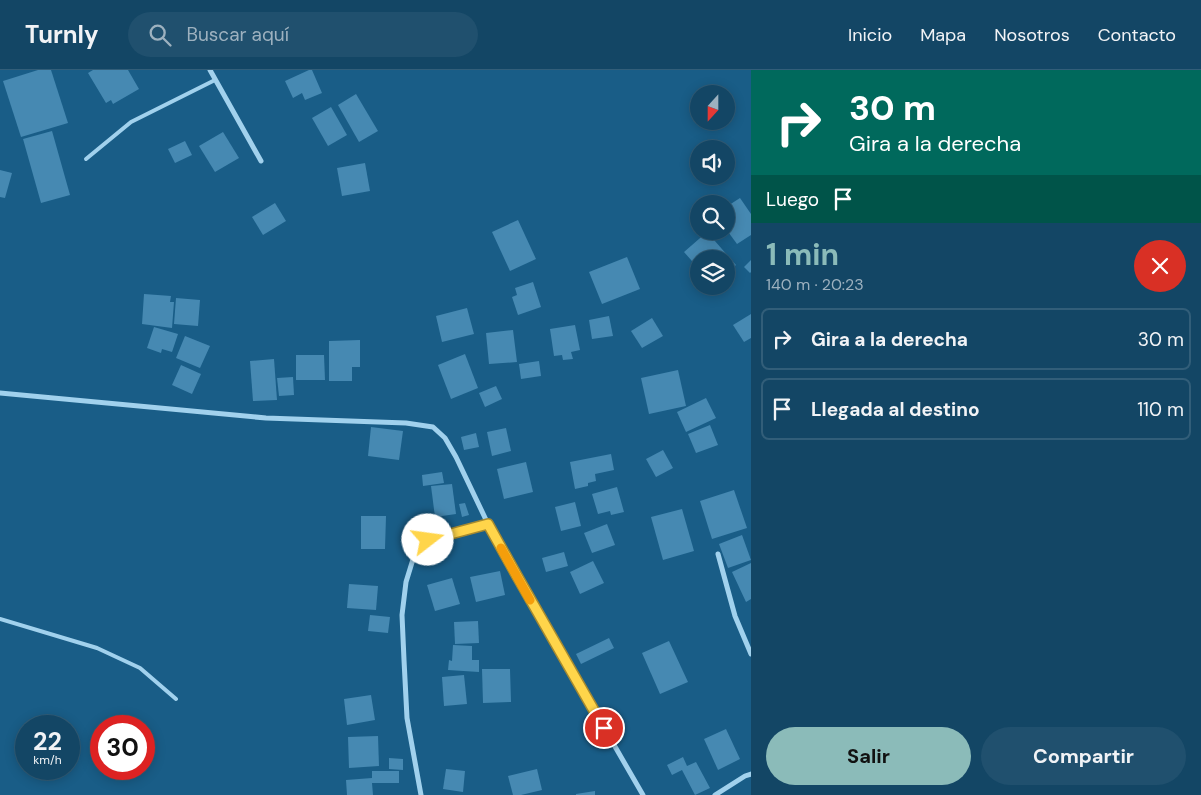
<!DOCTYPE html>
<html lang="es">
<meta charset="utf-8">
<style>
:root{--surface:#134665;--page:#20506e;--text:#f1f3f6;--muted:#9db1bf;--line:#325e79;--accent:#8bbbb9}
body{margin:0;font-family:"DM Sans",sans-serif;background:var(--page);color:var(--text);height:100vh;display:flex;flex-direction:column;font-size:19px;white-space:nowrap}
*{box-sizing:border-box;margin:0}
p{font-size:16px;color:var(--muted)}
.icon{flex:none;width:28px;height:28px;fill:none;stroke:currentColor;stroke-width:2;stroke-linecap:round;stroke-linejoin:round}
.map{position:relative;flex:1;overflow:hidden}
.panel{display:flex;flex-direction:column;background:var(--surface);width:450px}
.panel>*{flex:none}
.hud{background:#00695c;color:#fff;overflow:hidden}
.needle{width:32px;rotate:201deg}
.buttons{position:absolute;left:690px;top:15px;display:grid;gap:10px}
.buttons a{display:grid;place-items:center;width:45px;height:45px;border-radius:50%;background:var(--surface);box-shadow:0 2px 12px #0003,0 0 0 1px var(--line);font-size:25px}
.speed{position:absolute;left:15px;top:645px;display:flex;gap:10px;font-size:25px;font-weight:700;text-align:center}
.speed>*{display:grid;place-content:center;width:65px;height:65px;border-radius:50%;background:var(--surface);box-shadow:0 2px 12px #0003,0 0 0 1px var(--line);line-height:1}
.speed small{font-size:12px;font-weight:400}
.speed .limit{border:8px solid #d22;background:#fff;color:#111}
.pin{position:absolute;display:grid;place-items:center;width:42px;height:42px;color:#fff;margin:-21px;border:2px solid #fff;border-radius:50%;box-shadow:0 1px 5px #0007}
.me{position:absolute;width:55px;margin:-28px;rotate:75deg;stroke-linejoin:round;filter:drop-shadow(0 0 4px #0008)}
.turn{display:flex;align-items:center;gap:18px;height:105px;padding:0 15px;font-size:22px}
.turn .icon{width:65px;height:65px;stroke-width:2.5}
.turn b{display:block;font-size:35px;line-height:42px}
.then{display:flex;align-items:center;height:48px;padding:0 15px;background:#0003;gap:10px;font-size:19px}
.round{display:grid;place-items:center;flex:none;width:52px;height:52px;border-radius:26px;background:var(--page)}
.headline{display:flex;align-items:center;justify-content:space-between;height:85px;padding:0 15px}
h1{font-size:30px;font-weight:700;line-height:38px;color:var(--accent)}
.action{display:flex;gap:10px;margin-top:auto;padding:10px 15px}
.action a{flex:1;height:58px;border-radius:30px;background:var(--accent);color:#111;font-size:20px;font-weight:700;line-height:58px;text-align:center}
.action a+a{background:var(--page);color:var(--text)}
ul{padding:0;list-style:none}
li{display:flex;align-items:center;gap:15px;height:62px;margin:0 10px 8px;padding:0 5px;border:2px solid var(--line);border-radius:8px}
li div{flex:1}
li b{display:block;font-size:19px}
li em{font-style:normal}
header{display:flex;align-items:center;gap:30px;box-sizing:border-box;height:70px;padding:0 25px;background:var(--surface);border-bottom:1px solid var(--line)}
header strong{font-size:24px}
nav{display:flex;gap:28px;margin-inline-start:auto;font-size:18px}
.search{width:350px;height:45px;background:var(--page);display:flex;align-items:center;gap:12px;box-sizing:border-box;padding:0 18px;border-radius:28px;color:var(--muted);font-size:19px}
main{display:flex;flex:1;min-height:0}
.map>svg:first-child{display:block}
.building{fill:#4689b2}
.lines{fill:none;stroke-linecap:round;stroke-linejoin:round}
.service{stroke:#a1d1ed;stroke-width:4}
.minor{stroke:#a1d1ed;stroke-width:5}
.route-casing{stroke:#a68a30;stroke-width:12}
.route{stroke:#ffd54a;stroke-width:9}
.slow{stroke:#f59e0b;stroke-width:9}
</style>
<header>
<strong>Turnly</strong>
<div class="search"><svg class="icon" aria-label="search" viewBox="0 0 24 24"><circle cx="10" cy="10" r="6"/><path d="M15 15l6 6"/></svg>Buscar aquí</div>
<nav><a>Inicio</a><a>Mapa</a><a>Nosotros</a><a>Contacto</a></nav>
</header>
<main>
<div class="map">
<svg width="751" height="725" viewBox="0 0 751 725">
<rect width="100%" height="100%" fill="#195d87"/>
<!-- building -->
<g class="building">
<path d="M38 0H51L68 53 21 67 3 11Z"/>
<path d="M93 0H128L139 19 113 34 111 30 106 33 88 3Z"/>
<path d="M309 0H312L322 23 305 30 302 23 293 28 285 11Z"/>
<path d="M356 24 378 61 359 72 338 35Z"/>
<path d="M331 37 347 65 328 76 312 48Z"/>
<path d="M52 61 70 125 41 133 23 69Z"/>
<path d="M223 62 239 88 215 102 199 76Z"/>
<path d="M185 71 192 85 175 93 168 79Z"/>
<path d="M365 93 370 121 342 126 337 98Z"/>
<path d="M0 100 12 103 5 128 0 127Z"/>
<path d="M740 128 751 144V165L737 174 726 159V137Z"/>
<path d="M275 133 286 151 263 165 252 147Z"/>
<path d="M518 150 536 189 510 201 492 162Z"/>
<path d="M707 162 736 195 726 203V189H699V199L684 182Z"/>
<path d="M627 187 640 219 602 234 589 202Z"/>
<path d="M751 190V202L750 203 744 197Z"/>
<path d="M533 212 541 237 518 245 512 227 517 225 515 218Z"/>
<path d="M144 224 171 226 170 232H174L172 258 142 254Z"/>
<path d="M176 228 200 230 198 256 174 254Z"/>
<path d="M467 238 474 264 442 272 436 246Z"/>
<path d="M751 244V268L744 272 733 255Z"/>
<path d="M609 246 613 266 592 269 589 250Z"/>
<path d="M652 248 663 266 642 278 631 261Z"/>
<path d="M575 255 580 280 571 282 573 289 563 290 562 285 554 286 550 259Z"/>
<path d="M154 257 178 264 172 282 162 279 161 283 147 278Z"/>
<path d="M513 260 517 292 489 294 486 263Z"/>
<path d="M185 266 210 276 200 298 176 288Z"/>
<path d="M360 270V297H352V311H329V271Z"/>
<path d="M465 284 478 318 451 329 438 295Z"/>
<path d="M296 285H324L325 310H296Z"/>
<path d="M274 289 277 330 253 331 250 291Z"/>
<path d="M539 291 541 306 521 309 519 294Z"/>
<path d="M181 295 201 304 192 324 172 315Z"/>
<path d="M678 300 686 336 649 344 641 308Z"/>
<path d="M293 307 294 325 279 326 277 308Z"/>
<path d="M496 316 502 329 485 337 479 323Z"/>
<path d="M706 328 716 348 686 362 677 342Z"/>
<path d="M710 355 718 375 696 383 688 364Z"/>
<path d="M371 357 403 361 399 390 368 386Z"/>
<path d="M506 358 511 381 492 386 487 362Z"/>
<path d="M476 363 479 377 464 380 461 367Z"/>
<path d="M663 380 673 398 656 407 646 389Z"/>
<path d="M611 384 614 400 595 404 596 411 588 413V416L575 419 570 392Z"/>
<path d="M526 392 533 422 504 429 497 399Z"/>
<path d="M442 402 444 413 423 416 422 405Z"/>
<path d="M452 414 456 444 435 447 431 416Z"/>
<path d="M617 417 624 442 611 445 610 441 598 444 592 424Z"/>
<path d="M734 420 747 458 712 469 700 431Z"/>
<path d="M575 432 581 456 561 461 555 437Z"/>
<path d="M465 433 469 445 462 447 459 434Z"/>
<path d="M682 439 694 481 663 490 651 447Z"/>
<path d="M361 446H386L385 479H361Z"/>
<path d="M607 454 615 475 592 483 584 463Z"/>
<path d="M742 465 751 490 728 498 719 474Z"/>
<path d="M564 482 568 496 546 502 542 488Z"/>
<path d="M593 491 604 513 580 524 570 502Z"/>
<path d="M751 493V529L746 532 732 502Z"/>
<path d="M500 501 505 525 476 532 470 507Z"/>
<path d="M452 508 460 534 435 541 427 515Z"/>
<path d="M349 514 378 516 376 540 347 538Z"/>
<path d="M370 545 390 547 388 563 368 561Z"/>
<path d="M478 551 479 573 455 574 454 552Z"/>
<path d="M609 568 614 578 581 594 576 584Z"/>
<path d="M669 571 688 612 660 624 642 583Z"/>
<path d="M453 575 472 576V590H479V602L448 600 449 590 452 591Z"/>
<path d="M482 599H510L511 632 483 633Z"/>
<path d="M464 605 467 634 444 636 442 607Z"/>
<path d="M371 625 375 650 347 655 344 629Z"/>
<path d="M726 659 740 689 718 700 704 669Z"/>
<path d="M378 666 379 696 349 698 348 667Z"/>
<path d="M683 687 687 696 696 692 710 718 695 725 682 700 672 705 667 695Z"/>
<path d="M389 688 403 689V700L389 699Z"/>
<path d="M446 699 465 701 463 722 443 719Z"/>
<path d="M537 699 542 720 521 725H513L508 706Z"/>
<path d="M372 701H399V713H372L373 725H347L346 710 372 708Z"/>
<path d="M595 721V725H576V724Z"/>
</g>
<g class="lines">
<!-- service -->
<g class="service">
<path d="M86 89 131 52 215 10"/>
<path d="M0 549 97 578 140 598 176 629"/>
</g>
<!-- minor -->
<g class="minor">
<path d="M210 0 261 91"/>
<path d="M0 323 266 348 406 353 433 357 445 368 456 387 488 454 517 507 643 725"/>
<path d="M718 484 735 546 751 584"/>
<path d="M421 725 407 648 404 590 402 545 406 512 414 486 427 470 488 454"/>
<path d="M715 725 745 706 751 704"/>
</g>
</g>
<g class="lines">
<defs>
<path id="route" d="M428 470 488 454 517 506 604 658"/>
</defs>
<!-- route casing -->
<use href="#route" class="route-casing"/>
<!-- route -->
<use href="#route" class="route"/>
<!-- slow -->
<path class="slow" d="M501 478 530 530"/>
</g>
</svg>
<div class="buttons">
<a><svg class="needle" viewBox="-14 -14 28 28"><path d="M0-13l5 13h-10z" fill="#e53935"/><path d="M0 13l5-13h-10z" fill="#9db1bf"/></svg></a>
<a><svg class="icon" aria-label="sound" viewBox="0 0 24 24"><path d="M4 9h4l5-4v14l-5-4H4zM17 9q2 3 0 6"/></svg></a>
<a><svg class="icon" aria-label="search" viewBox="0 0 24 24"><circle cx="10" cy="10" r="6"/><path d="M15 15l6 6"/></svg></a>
<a><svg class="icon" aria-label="layers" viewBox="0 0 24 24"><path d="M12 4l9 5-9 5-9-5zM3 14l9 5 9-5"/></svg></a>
</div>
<div class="speed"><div>22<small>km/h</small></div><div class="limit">30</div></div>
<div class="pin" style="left:604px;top:658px;background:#d93025"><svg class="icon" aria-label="arrive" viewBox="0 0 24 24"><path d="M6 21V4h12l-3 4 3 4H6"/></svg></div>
<svg class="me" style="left:428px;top:470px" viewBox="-20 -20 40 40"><circle r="19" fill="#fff"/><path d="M0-13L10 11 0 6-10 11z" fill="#ffd54a"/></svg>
</div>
<section class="panel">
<div class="hud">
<div class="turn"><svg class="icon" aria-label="right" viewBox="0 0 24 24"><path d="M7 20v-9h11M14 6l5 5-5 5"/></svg><div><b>30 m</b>Gira a la derecha</div></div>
<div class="then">Luego<svg class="icon" aria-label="arrive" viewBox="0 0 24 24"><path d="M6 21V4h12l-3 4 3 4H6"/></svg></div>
</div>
<div class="headline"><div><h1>1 min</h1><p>140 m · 20:23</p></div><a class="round" style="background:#d93025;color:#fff"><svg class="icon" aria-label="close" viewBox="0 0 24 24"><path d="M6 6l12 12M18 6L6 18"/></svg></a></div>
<ul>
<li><svg class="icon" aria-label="right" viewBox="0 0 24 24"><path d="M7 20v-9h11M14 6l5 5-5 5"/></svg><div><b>Gira a la derecha</b></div><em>30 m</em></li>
<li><svg class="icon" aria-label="arrive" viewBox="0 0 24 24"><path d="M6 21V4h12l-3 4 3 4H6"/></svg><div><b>Llegada al destino</b></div><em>110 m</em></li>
</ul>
<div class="action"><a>Salir</a><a>Compartir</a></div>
</section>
</main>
